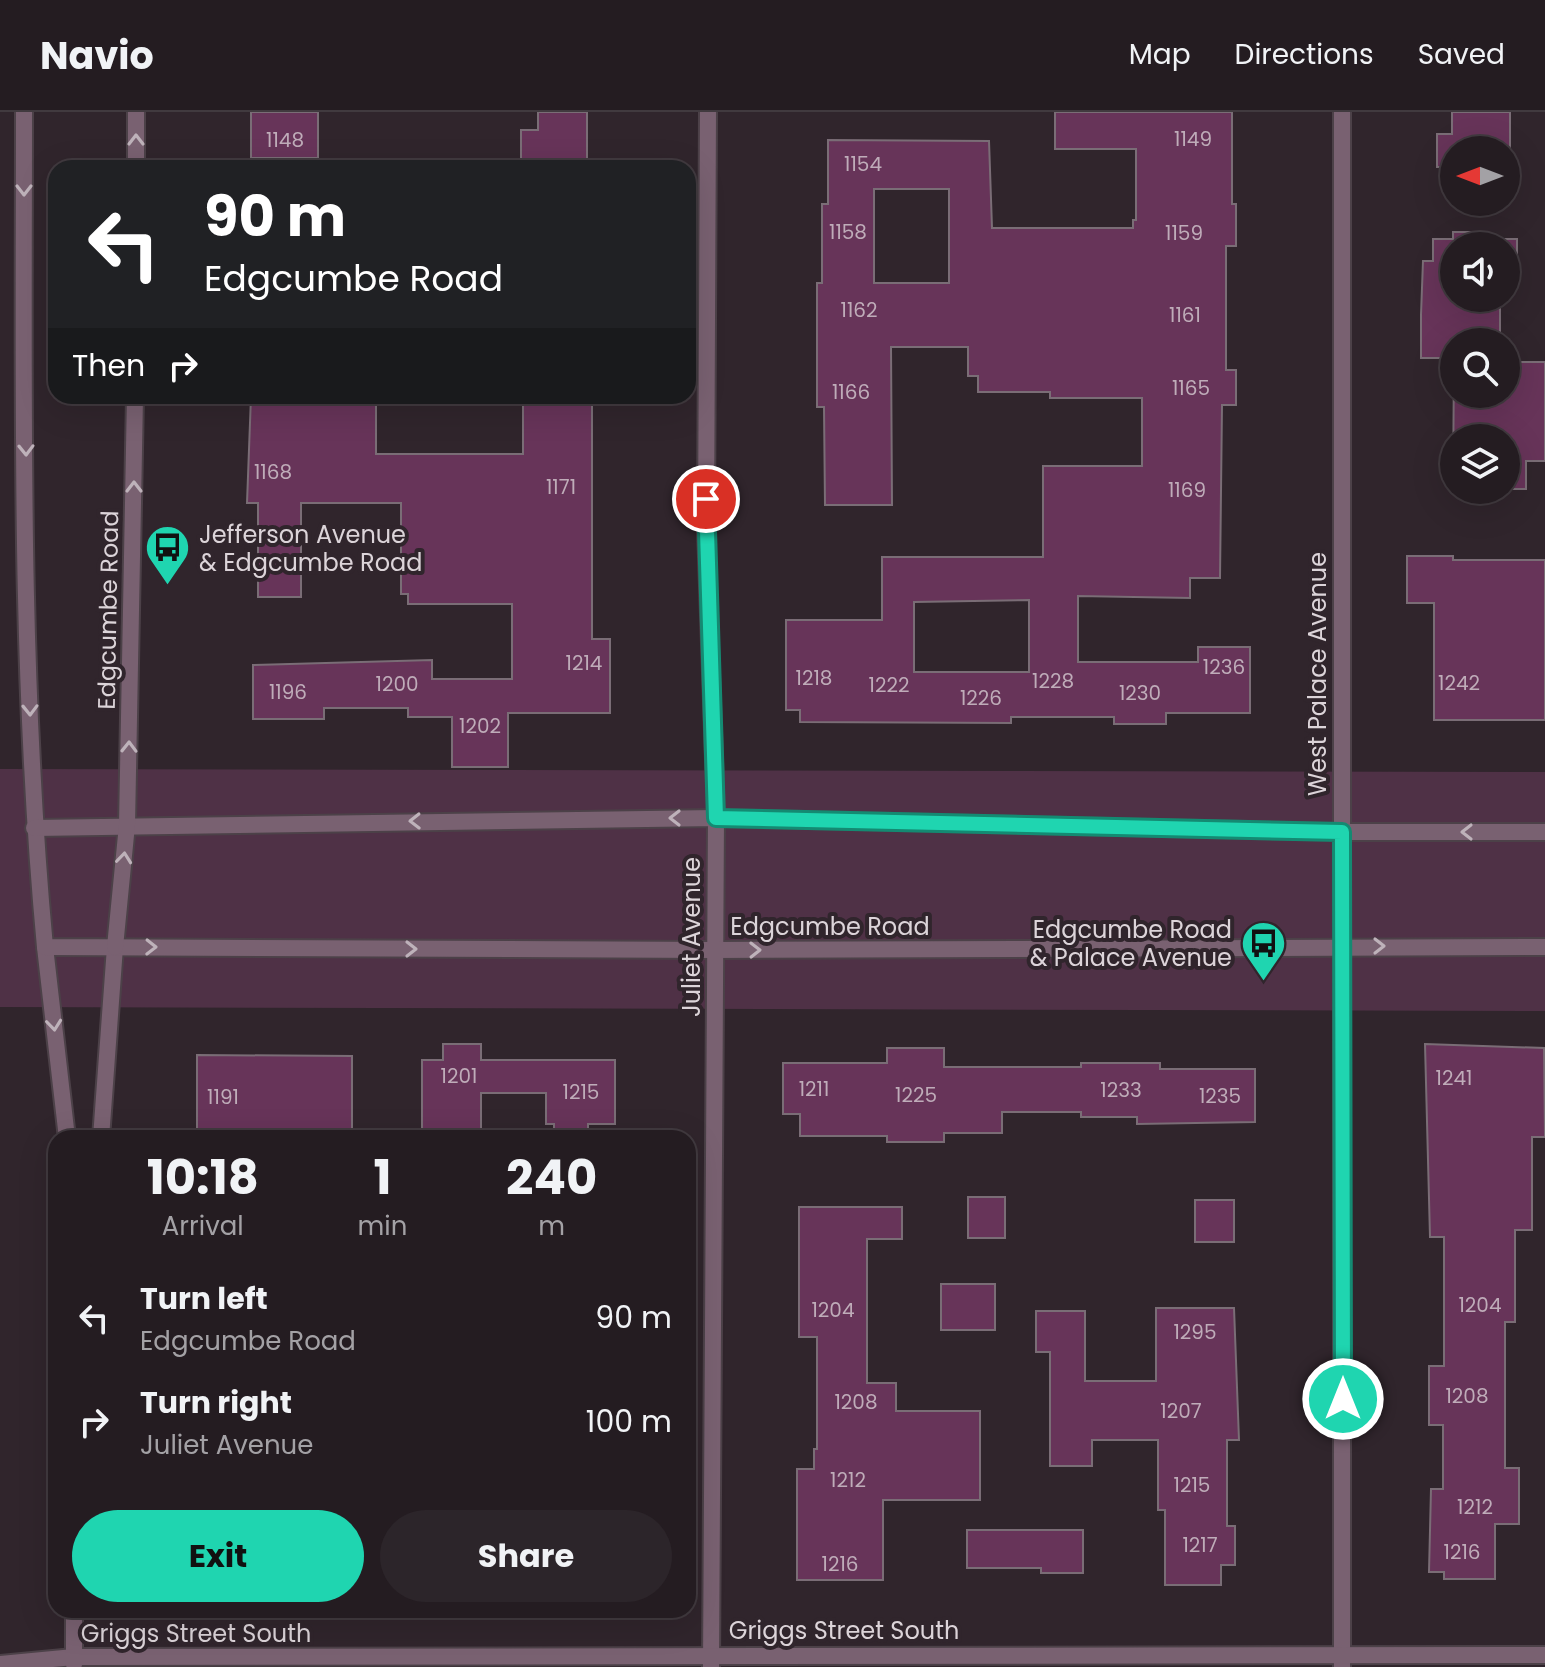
<!DOCTYPE html>
<style>
:root{--surface:#241c21;--page:#2c252a;--text:#f1f3f6;--muted:#a3a1a5;--line:#413a3f;--accent:#1fd5b0}
body{margin:0;font-family:Poppins,sans-serif;background:var(--page);color:var(--text);height:100vh;display:flex;flex-direction:column;font-size:30px;white-space:nowrap}
*{box-sizing:border-box;margin:0}
p{font-size:26px;color:var(--muted)}
.icon{flex:none;width:44px;height:44px;fill:none;stroke:currentColor;stroke-width:2;stroke-linecap:round;stroke-linejoin:round}
.map{position:relative;flex:1;overflow:hidden}
.drawer{position:absolute;left:48px;top:1018px;width:648px;height:488px;display:flex;flex-direction:column;background:var(--surface);border-radius:24px;box-shadow:0 8px 32px #0002,0 0 0 2px var(--line)}
.drawer>*{flex:none}
.banner{position:absolute;left:48px;top:48px;width:648px;height:244px;border-radius:24px;box-shadow:0 8px 32px #0002,0 0 0 2px var(--line);background:#202124;color:#fff;overflow:hidden}
.needle{width:52px;rotate:270deg}
.controls{position:absolute;left:1440px;top:24px;display:grid;gap:16px}
.controls a{display:grid;place-items:center;width:80px;height:80px;border-radius:50%;background:var(--surface);box-shadow:0 8px 32px #0002,0 0 0 2px var(--line);font-size:40px}
.pin{position:absolute;display:grid;place-items:center;width:68px;height:68px;color:#fff;margin:-34px;border:4px solid #fff;border-radius:50%;box-shadow:0 2px 8px #0007}
.me{position:absolute;width:88px;margin:-44px;rotate:0deg;stroke-linejoin:round;filter:drop-shadow(0 0 6px #0008)}
.turn{display:flex;align-items:center;gap:28px;height:168px;padding:0 24px;font-size:36px}
.turn .icon{width:104px;height:104px;stroke-width:2.5}
.turn b{display:block;font-size:56px;line-height:68px}
.then{display:flex;align-items:center;height:76px;padding:0 24px;background:#0003;gap:16px;font-size:30px}
.eta{display:flex;justify-content:space-evenly;align-items:center;height:136px;text-align:center}
.eta b{font-size:48px;font-weight:700;line-height:56px}
.cta{display:flex;gap:16px;margin-top:auto;padding:16px 24px}
.cta a{flex:1;height:92px;border-radius:48px;background:var(--accent);color:#111;font-size:32px;font-weight:700;line-height:92px;text-align:center}
.cta a+a{background:var(--page);color:var(--text)}
ul{padding:0;list-style:none}
li{display:flex;align-items:center;gap:24px;height:104px;padding:0 24px}
li div{flex:1}
li b{display:block;font-size:30px}
li em{font-style:normal}
header{display:flex;align-items:center;gap:48px;box-sizing:border-box;height:112px;padding:0 40px;background:var(--surface);border-bottom:2px solid var(--line)}
header strong{font-size:38px}
nav{display:flex;gap:44px;margin-inline-start:auto;font-size:28px}
.map>svg:first-child{display:block}
.green{fill:#4f3146}
.building{fill:#673459;stroke:#7a6d76;stroke-width:2;fill-rule:evenodd}
.lines{fill:none;stroke-linecap:round;stroke-linejoin:round}
.minor-casing{stroke:#4c4148;stroke-width:20}
.tertiary-casing{stroke:#4c4148;stroke-width:20}
.minor{stroke:#796171;stroke-width:16}
.tertiary{stroke:#796171;stroke-width:16}
.oneway{stroke:#beb2ba}
.route-casing{stroke:#148a72;stroke-width:20}
.route{stroke:#1fd5b0;stroke-width:14}
.labels{text-anchor:middle;dominant-baseline:central;stroke-width:8;stroke-linejoin:round;paint-order:stroke}
.number-label{font-size:20px;fill:#bfacb9}
.poi-label{font-size:24px;fill:#dcd4d9;stroke:#30252c;text-anchor:start}
.street-label{font-size:24px;fill:#dcd4d9;stroke:#30252c}
</style>
<header>
<strong>Navio</strong>
<nav><a>Map</a><a>Directions</a><a>Saved</a></nav>
</header>
<div class="map">
<svg width="1545" height="1555" viewBox="0 0 1545 1555">
<rect width="100%" height="100%" fill="#30252c"/>
<!-- green -->
<path class="green" d="M0 657 1545 660V899L0 895Z"/>
<!-- building -->
<g class="building">
<rect x="251" y="0" width="67" height="46"/>
<path d="M538 0H587V56H521V18H538Z"/>
<path d="M1055 0H1232V92H1236V134H1226V258H1236V293H1222L1220 466H1190V486L1078 484V550H1198V535H1250V601H1166V612H1114V605H1011V611L800 610V598H786V508H882V445H1043V354H1142V286H1050V280H978V264H968V235H891L892 393H825L824 295H817V171H822V92H828V28L989 29 992 116H1133V108H1136V37H1055ZM874 77H949V171H874ZM1029 488V560H914V490Z"/>
<path d="M1452 0H1510V55H1506V38H1454V55H1437V22H1452Z"/>
<path d="M1453 120H1487V127H1517V167H1506V134H1454V186H1500V230H1454V282H1506V250H1545V349H1526V377H1506V326H1454L1453 377 1454 246H1421V203L1423 149H1433V127H1453Z"/>
<path d="M251 284H376V342H523V284H592V527H610V601H508V655H452V605H408V596H324V607H253V553L432 548V567H512V492H408V482H401V391H301V485H258V391H247Z"/>
<path d="M1407 444H1453V448H1545V608H1434V491H1407Z"/>
<path d="M443 932H481V948H615V1012H588V1026H554V1012H546V981H481V1026H422V948H443Z"/>
<path d="M1425 932 1544 936 1545 1025H1532V1118H1515V1210H1505V1356H1519V1412H1495V1467H1444V1460H1429L1431 1377H1443V1313H1429V1254H1444V1125H1430Z"/>
<path d="M887 936H944V955H1081V951H1160V957H1255V1010L1137 1012V1005H1081V1000H1002V1021H944V1030H887V1024H800V1002H783V951H887Z"/>
<path d="M197 943 352 944V1026H197Z"/>
<rect x="968" y="1085" width="37" height="41"/>
<rect x="1195" y="1088" width="39" height="42"/>
<path d="M799 1095H902V1127H867V1271H896V1299H980V1388H883V1468H797V1357H814V1337H817V1225H799Z"/>
<rect x="941" y="1172" width="54" height="46"/>
<path d="M1156 1196H1234L1239 1328H1227V1414H1235V1453H1221V1473H1165V1398H1158V1328H1092V1354H1050V1240H1036V1199H1085V1269H1156Z"/>
<path d="M967 1418H1083V1461H1041V1456H967Z"/>
</g>
<g class="lines">
<defs>
<g id="minor">
<path d="M708 0 706 416 716 706 711 1555"/>
<path d="M1342 0V1555"/>
<path d="M45 835 67 1026"/>
<path d="M101 1026 115 835"/>
<path d="M74 1498V1552"/>
<path d="M0 1552 74 1545 1545 1543"/>
</g>
<g id="tertiary">
<path d="M24 0C24 278 19 558 45 835L714 838 1545 835"/>
<path d="M136 56V0"/>
<path d="M34 716 716 706 1342 720H1545"/>
<path d="M115 835 127 713 135 284"/>
</g>
</defs>
<!-- minor casing -->
<use href="#minor" class="minor-casing"/>
<!-- tertiary casing -->
<use href="#tertiary" class="tertiary-casing"/>
<!-- minor -->
<use href="#minor" class="minor"/>
<!-- tertiary -->
<use href="#tertiary" class="tertiary"/>
</g>
<!-- one-way arrows -->
<defs><path id="oneway-chevron" d="M-2-3.5L2.5 0L-2 3.5" fill="none" stroke-width="1.6" stroke-linecap="round" stroke-linejoin="round" transform="scale(2)"/></defs>
<g class="oneway">
<use href="#oneway-chevron" transform="translate(136 28) rotate(-90)"/>
<use href="#oneway-chevron" transform="translate(24 78) rotate(90)"/>
<use href="#oneway-chevron" transform="translate(26 338) rotate(89)"/>
<use href="#oneway-chevron" transform="translate(134 375) rotate(-90)"/>
<use href="#oneway-chevron" transform="translate(30 598) rotate(89)"/>
<use href="#oneway-chevron" transform="translate(129 635) rotate(-89)"/>
<use href="#oneway-chevron" transform="translate(675 706) rotate(180)"/>
<use href="#oneway-chevron" transform="translate(415 709) rotate(179)"/>
<use href="#oneway-chevron" transform="translate(1467 720) rotate(180)"/>
<use href="#oneway-chevron" transform="translate(124 746) rotate(-84)"/>
<use href="#oneway-chevron" transform="translate(1379 834)"/>
<use href="#oneway-chevron" transform="translate(151 835) rotate(1)"/>
<use href="#oneway-chevron" transform="translate(411 837)"/>
<use href="#oneway-chevron" transform="translate(755 838) rotate(-1)"/>
<use href="#oneway-chevron" transform="translate(54 913) rotate(84)"/>
</g>
<g class="lines">
<defs>
<path id="route" d="M706 387 716 706 1342 720 1343 1287"/>
</defs>
<!-- route casing -->
<use href="#route" class="route-casing"/>
<!-- route -->
<use href="#route" class="route"/>
</g>
<!-- icons -->
<defs>
<symbol id="bus-pin" viewBox="-11 -11 22 30"><path d="M0 17L-7.5 6A9.5 9.5 0 1 1 7.5 6Z" fill="#1fd5b0" stroke="#30252c"/><path d="M-5-6H5V4H4V6H2V4H-2V6H-4V4H-5ZM-3.5-4V0h7V-4ZM-3.5 1.2v1.5H-2V1.2ZM2 1.2v1.5H3.5V1.2Z" fill="#111"/></symbol>
</defs>
<g fill-rule="evenodd">
<use href="#bus-pin" x="142" y="410" width="51" height="69"/>
<use href="#bus-pin" x="1238" y="806" width="51" height="69"/>
</g>
<g class="labels">
<!-- number labels -->
<g class="number-label">
<text x="1193" y="27">1149</text>
<text x="285" y="28">1148</text>
<text x="863" y="52">1154</text>
<text x="848" y="120">1158</text>
<text x="1184" y="121">1159</text>
<text x="859" y="198">1162</text>
<text x="1185" y="203">1161</text>
<text x="1191" y="276">1165</text>
<text x="851" y="280">1166</text>
<text x="273" y="360">1168</text>
<text x="561" y="375">1171</text>
<text x="1187" y="378">1169</text>
<text x="584" y="551">1214</text>
<text x="1224" y="555">1236</text>
<text x="814" y="566">1218</text>
<text x="1053" y="569">1228</text>
<text x="1459" y="571">1242</text>
<text x="397" y="572">1200</text>
<text x="889" y="573">1222</text>
<text x="288" y="580">1196</text>
<text x="1140" y="581">1230</text>
<text x="981" y="586">1226</text>
<text x="480" y="614">1202</text>
<text x="459" y="964">1201</text>
<text x="1454" y="966">1241</text>
<text x="814" y="977">1211</text>
<text x="1121" y="978">1233</text>
<text x="581" y="980">1215</text>
<text x="916" y="983">1225</text>
<text x="1220" y="984">1235</text>
<text x="223" y="985">1191</text>
<text x="1480" y="1193">1204</text>
<text x="833" y="1198">1204</text>
<text x="1195" y="1220">1295</text>
<text x="1467" y="1284">1208</text>
<text x="856" y="1290">1208</text>
<text x="1181" y="1299">1207</text>
<text x="848" y="1368">1212</text>
<text x="1192" y="1373">1215</text>
<text x="1475" y="1395">1212</text>
<text x="1200" y="1433">1217</text>
<text x="1462" y="1440">1216</text>
<text x="840" y="1452">1216</text>
</g>
<!-- poi labels -->
<g class="poi-label">
<text x="199" y="422">Jefferson Avenue<tspan x="199" dy="28">&amp; Edgcumbe Road</tspan></text>
<text x="1232" y="817" text-anchor="end">Edgcumbe Road<tspan x="1232" dy="28">&amp; Palace Avenue</tspan></text>
</g>
<!-- street labels -->
<g class="street-label">
<text transform="translate(108 498) rotate(-89)">Edgcumbe Road</text>
<text transform="translate(1317 562) rotate(-90)">West Palace Avenue</text>
<text x="830" y="814">Edgcumbe Road</text>
<text transform="translate(691 825) rotate(-90)">Juliet Avenue</text>
<text x="844" y="1518">Griggs Street South</text>
<text x="196" y="1521">Griggs Street South</text>
</g>
</g>
</svg>
<div class="controls">
<a><svg class="needle" viewBox="-14 -14 28 28"><path d="M0-13l5 13h-10z" fill="#e53935"/><path d="M0 13l5-13h-10z" fill="#a3a1a5"/></svg></a>
<a><svg class="icon" aria-label="sound" viewBox="0 0 24 24"><path d="M4 9h4l5-4v14l-5-4H4zM17 9q2 3 0 6"/></svg></a>
<a><svg class="icon" aria-label="search" viewBox="0 0 24 24"><circle cx="10" cy="10" r="6"/><path d="M15 15l6 6"/></svg></a>
<a><svg class="icon" aria-label="layers" viewBox="0 0 24 24"><path d="M12 4l9 5-9 5-9-5zM3 14l9 5 9-5"/></svg></a>
</div>
<div class="pin" style="left:706px;top:387px;background:#d93025"><svg class="icon" aria-label="arrive" viewBox="0 0 24 24"><path d="M6 21V4h12l-3 4 3 4H6"/></svg></div>
<svg class="me" style="left:1343px;top:1287px" viewBox="-20 -20 40 40"><circle r="17" fill="#1fd5b0" stroke="#fff" stroke-width="3"/><path d="M0-11L8 9 0 5-8 9z" fill="#fff"/></svg>
<div class="banner">
<div class="turn"><svg class="icon" aria-label="left" viewBox="0 0 24 24"><path d="M17 20v-9H6M10 6l-5 5 5 5"/></svg><div><b>90 m</b>Edgcumbe Road</div></div>
<div class="then">Then<svg class="icon" aria-label="right" viewBox="0 0 24 24"><path d="M7 20v-9h11M14 6l5 5-5 5"/></svg></div>
</div>
<section class="drawer">
<div class="eta">
<div><b>10:18</b><p>Arrival</p></div>
<div><b>1</b><p>min</p></div>
<div><b>240</b><p>m</p></div>
</div>
<ul>
<li><svg class="icon" aria-label="left" viewBox="0 0 24 24"><path d="M17 20v-9H6M10 6l-5 5 5 5"/></svg><div><b>Turn left</b><p>Edgcumbe Road</p></div><em>90 m</em></li>
<li><svg class="icon" aria-label="right" viewBox="0 0 24 24"><path d="M7 20v-9h11M14 6l5 5-5 5"/></svg><div><b>Turn right</b><p>Juliet Avenue</p></div><em>100 m</em></li>
</ul>
<div class="cta"><a>Exit</a><a>Share</a></div>
</section>
</div>
